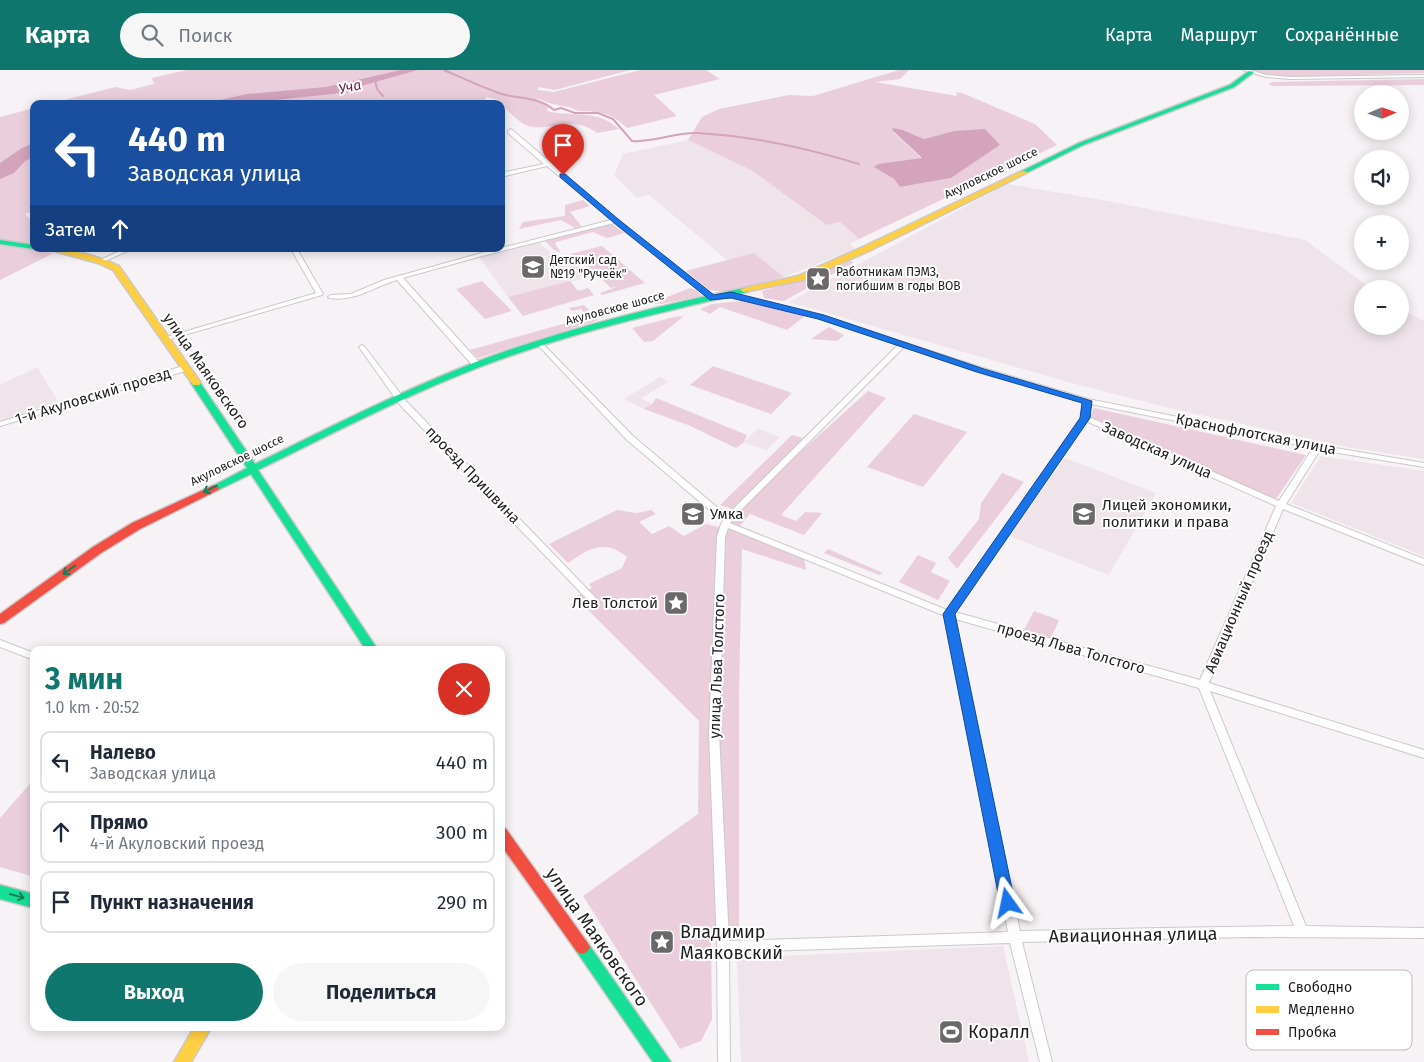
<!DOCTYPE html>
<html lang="ru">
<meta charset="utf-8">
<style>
:root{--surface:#fff;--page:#f6f6f7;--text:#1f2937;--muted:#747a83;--line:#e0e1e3;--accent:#0f766e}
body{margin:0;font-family:"Fira Sans",sans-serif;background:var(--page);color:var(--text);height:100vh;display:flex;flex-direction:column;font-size:19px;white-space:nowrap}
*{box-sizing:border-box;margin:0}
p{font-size:16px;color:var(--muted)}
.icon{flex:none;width:28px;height:28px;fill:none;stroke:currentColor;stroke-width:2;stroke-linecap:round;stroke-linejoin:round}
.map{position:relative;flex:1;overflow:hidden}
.panel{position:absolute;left:30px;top:576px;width:475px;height:385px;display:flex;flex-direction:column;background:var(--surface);border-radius:10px;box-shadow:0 2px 12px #0003}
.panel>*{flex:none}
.top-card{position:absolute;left:30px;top:30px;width:475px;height:152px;border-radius:10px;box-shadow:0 2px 12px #0003;background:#1a4fa0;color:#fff;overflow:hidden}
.needle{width:32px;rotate:88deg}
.controls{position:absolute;left:1354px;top:15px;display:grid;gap:10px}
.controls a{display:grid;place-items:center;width:55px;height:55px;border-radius:50%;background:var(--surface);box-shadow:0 2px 12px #0003;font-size:25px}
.pin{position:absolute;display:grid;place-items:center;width:42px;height:42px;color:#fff;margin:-51px -21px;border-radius:50% 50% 50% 0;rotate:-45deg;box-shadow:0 0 5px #0007}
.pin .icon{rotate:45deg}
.me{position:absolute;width:55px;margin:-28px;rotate:348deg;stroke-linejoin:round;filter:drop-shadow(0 0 4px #0008)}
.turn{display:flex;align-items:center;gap:18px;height:105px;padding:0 15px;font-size:22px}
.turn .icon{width:65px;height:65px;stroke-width:2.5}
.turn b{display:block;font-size:35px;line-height:42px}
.then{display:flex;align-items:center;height:48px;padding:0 15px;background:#0003;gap:10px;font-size:19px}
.round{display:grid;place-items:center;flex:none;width:52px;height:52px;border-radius:26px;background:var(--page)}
.headline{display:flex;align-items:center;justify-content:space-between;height:85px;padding:0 15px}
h1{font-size:30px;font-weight:700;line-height:38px;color:var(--accent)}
.cta{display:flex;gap:10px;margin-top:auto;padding:10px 15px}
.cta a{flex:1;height:58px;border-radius:30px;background:var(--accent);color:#fff;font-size:20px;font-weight:700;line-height:58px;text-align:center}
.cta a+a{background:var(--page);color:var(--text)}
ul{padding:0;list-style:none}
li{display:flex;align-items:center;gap:15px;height:62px;margin:0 10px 8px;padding:0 5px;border:2px solid var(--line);border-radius:10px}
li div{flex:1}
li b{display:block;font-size:19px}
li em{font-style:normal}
header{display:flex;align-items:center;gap:30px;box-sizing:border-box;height:70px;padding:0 25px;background:var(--accent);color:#fff}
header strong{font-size:24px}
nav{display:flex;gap:28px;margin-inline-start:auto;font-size:18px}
.search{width:350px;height:45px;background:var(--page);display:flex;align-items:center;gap:12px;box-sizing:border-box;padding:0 18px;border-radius:28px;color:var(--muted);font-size:19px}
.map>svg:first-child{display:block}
.built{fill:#eee4ea}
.green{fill:#eacedc;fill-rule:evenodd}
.water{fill:#d4a4bd}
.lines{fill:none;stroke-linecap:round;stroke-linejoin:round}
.stream{stroke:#d4a4bd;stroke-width:2}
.street-casing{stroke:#cbc8ca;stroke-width:2}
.fast-casing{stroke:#cbc8ca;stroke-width:3}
.slow-casing{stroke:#cbc8ca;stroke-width:3}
.jam-casing{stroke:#cbc8ca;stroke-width:3}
.street{fill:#fefdfe;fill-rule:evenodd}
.fast{fill:#16e098;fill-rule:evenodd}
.slow{fill:#ffcf43;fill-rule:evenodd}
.jam{fill:#f24e42;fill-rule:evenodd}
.oneway{stroke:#1a7e5b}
.route{fill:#1a73e8;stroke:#114b97}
.labels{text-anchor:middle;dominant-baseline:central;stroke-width:4;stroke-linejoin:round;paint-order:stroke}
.far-street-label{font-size:12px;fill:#1f1d1e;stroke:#fff}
.far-poi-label{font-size:12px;fill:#1f1d1e;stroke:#fff;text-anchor:start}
.far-water-label{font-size:14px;font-style:italic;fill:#671849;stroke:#fff}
.street-label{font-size:15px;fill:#1f1d1e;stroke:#fff}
.poi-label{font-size:15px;fill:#1f1d1e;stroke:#fff;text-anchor:start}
.near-poi-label{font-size:18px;fill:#1f1d1e;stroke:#fff;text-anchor:start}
.near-street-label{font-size:18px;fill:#1f1d1e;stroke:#fff}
.key{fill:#fff;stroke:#bcbbbc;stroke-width:1}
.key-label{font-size:14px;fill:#1f1d1e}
</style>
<header>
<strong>Карта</strong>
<div class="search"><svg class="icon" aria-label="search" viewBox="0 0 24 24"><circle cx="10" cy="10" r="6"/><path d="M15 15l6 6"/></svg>Поиск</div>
<nav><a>Карта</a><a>Маршрут</a><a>Сохранённые</a></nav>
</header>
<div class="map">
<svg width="1424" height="992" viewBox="0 0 1424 992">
<rect width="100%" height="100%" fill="#f7f2f5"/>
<!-- built -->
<g class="built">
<path d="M688 70 751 100 825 155 840 152 859 169 850 174 855 179 784 207 754 183 728 191 649 125 637 128 614 105 623 84Z"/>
<path d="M1007 114 1108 131 1305 170 1372 219H1362V256H1400V239L1424 251V389L1352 378 1174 339 1079 315 789 232Z"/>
<path d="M538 171 558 190 568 188 587 204 579 206 581 209 508 227 479 187Z"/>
<path d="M37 297 59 333 0 353V315Z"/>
<path d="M660 307 668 312 641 328 652 334 644 339 624 329Z"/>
<path d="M758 358 780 367 766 380 744 372Z"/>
<path d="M1321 386 1424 401V486L1291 433Z"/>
<path d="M1065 388 1156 423 1109 505 1009 466Z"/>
<path d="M1003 876 1029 992H741L737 888Z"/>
</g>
<!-- green -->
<g class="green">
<path d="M187 0H630L555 20 538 17V20L554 22 640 0H706L720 9 654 25 677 46 627 58C610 42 602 42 580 41 576 41 573 38 569 37 557 35 546 33 536 28L540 32H538L548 36 547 41C574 48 596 38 619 59L597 63C571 44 550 62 529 56 520 54 511 43 504 37L505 36 499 30 487 27 481 34H49L115 17 130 20 154 14 152 8Z"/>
<path d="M899 0H909L900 9 875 12 957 26 956 22 962 23 1035 54 1057 75 859 169 840 152 826 155 751 100 688 70 702 47 719 39 789 25 813 26ZM904 60 924 69 954 61 1000 75 951 108 900 117 894 109 875 97 878 94 922 89 893 62Z"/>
<path d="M1251 0H1424V3L1292 7 1265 4Z"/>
<path d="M1424 9V15L1274 16 1268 14 1272 12Z"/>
<path d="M34 38V141L25 144 34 153V177L29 179 54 183 0 210V47Z"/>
<path d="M583 130 590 136 570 142 583 158H575L561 150 519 159 523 152 565 146V135Z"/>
<path d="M604 155H613L624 163 607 168 593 162 556 172 555 174 561 183 554 180 544 170Z"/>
<path d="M602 176 645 213 602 225 600 223 619 216 611 218 584 192 570 184Z"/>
<path d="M754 183 784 207 730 222 709 220 686 201Z"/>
<path d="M850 191 854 192 784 231 764 228 762 221 804 209Z"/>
<path d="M482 211 512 241 485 249 456 219Z"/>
<path d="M570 211 578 221 588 218 594 225 523 246 508 227Z"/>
<path d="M690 218 696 220 702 226 662 234 652 233Z"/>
<path d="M742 231 805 246 787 260 720 237 710 244 700 239 712 234Z"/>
<path d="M584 235 599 250 478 288 470 280 588 247 581 239 572 241 569 238Z"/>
<path d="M684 246 653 271 644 272 632 258 674 247Z"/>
<path d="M829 257 844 265 837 271 811 269Z"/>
<path d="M713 296 792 323 771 344 690 315Z"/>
<path d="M868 321 886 328 781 445 796 451 805 442 822 443 804 465 750 444 739 457 727 449 736 440 720 435 792 365 806 369 744 433Z"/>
<path d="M656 328 747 365 744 372 736 378 688 355 644 339 652 334Z"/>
<path d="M1094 338 1306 385 1276 429 1090 347Z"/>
<path d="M914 344 967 362 923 417 867 397Z"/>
<path d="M1002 403 1024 412 957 499 948 488 979 449 981 433Z"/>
<path d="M617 440 637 443 651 440 656 444 639 452 652 464 669 456 684 466 706 454 741 462 804 488 806 500 742 479 739 623V860L711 872 712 949 701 971 680 979 583 826 698 744 699 651 575 527 592 518 589 514 622 498 627 487C605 469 589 478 568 493L549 474Z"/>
<path d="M828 479 883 503 879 505 824 483Z"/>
<path d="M918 485 936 493 931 502 950 511 938 530 899 512Z"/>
<path d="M1034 541 1059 550 1050 570 1024 560Z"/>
<path d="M34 709V807L0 797V748Z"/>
</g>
<!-- water -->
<g class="water">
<path d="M401 0H418L361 16 351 22 237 34H202L247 24 326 17Z"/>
<path d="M892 58 903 60 924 69 954 61 985 59 1000 75 951 108 900 117 894 109 874 97 878 94 922 88 893 61Z"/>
<path d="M34 73V87L25 91 14 103 0 109V93L22 78Z"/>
</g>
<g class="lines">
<!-- stream -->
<g class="stream">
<path d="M444 0C463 8 483 18 502 24 520 29 539 27 554 40L561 38 575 43H598L613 49 632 71C654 73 675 62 697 63 751 66 807 78 859 94"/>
<path d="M375 10 377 19 383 26"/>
</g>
<defs>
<g id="street">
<path d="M1243 0H1250L1266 5 1290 7 1424 5V7L1290 9 1266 7Z"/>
<path d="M511 59 632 162 715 227V229H711L614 153 482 186 403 208 480 293V297H474L397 210C373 217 356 232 329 228L328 227 331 225 351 224 384 210 478 184 611 150 547 96 501 107V103L544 94 508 63V61Z"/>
<path d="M124 179H132L103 192 98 191Z"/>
<path d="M291 179H297L323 224 322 225 167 270H163V268L316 223Z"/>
<path d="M731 223 823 246 983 298 1088 329 1318 375 1424 393V397L1320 380 1286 434 1424 489V495L1283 439 1209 613 1424 680V688L1210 621 1306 856 1424 858V868L1249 867 1022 872 1052 992H1040L1010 873 729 882 730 992H718L717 877 709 662 717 467 721 454 725 448 713 443 627 370 537 274 540 272 542 273 633 366 719 439 729 443 898 275 819 248 729 226 728 225ZM904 277 977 302 1083 332 1081 348 947 540 730 453 739 442ZM1090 334 1313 378 1279 431 1089 347ZM1086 351 1276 436 1200 610 955 542ZM728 458 945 546 1008 862 729 871 719 662 725 467ZM955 549 1199 618 1294 856 1161 858 1020 861Z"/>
<path d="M362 275 364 276 406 331 594 526 596 528 594 530H588L400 335 359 277Z"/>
<path d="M183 296H186L190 298 189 300 0 356V352Z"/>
<path d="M0 570 34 583V590L0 577Z"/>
</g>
<g id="fast">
<path d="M1249 1 1254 2 1234 17 1083 75 1026 103 1020 102 1079 73 1230 15Z"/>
<path d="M0 170 34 175V179H36H34L0 174Z"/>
<path d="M744 218 748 220 747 222C668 241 590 258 513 285 425 315 342 359 258 400L378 580H366L251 404 218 420H210L209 418 247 398 191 313 193 311H199L255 394C337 354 420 311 506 281 584 254 664 235 744 218Z"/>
<path d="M0 815 34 824V838L0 829Z"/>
<path d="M582 870 587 872 671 992H653L577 882 574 877 577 872Z"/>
</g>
<g id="slow">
<path d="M1022 101 1028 102 871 180 803 210 744 222 740 220 744 218 798 206 865 176Z"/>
<path d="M47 179C70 178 98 186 119 196L201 313 199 315H193L113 200 98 193Z"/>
<path d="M194 958H211L191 992H174Z"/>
</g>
<g id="jam">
<path d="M214 415 218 416 219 418 218 420 140 459 101 483 4 553 0 554V544L93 477 132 453Z"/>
<path d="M501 757 506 759 587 872 590 877 587 882 582 884 577 882 501 775Z"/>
</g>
</defs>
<!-- street casing -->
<use href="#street" class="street-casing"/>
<!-- fast casing -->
<use href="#fast" class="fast-casing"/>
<!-- slow casing -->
<use href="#slow" class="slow-casing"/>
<!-- jam casing -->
<use href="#jam" class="jam-casing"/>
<!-- street -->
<use href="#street" class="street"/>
<!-- fast -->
<use href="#fast" class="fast"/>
<!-- slow -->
<use href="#slow" class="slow"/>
<!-- jam -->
<use href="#jam" class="jam"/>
</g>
<!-- one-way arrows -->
<defs><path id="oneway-shaft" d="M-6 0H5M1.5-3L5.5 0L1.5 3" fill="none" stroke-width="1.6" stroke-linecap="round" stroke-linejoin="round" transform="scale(1.25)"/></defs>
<g class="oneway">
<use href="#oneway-shaft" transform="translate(210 419) rotate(153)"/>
<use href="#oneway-shaft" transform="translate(69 500) rotate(144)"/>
<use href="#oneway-shaft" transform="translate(17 826) rotate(15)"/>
</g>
<!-- route -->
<path class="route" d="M560 104H565L618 149 714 225 731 222 824 245 984 299 1092 331 1090 348 955 544 1015 833 1013 838 1008 840 1002 838 1000 833 943 544 1080 348 1082 333 977 302 818 249 731 228 710 230 613 152 560 107Z"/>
<!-- icons -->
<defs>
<symbol id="school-square" viewBox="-11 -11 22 22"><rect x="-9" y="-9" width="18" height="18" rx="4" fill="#6b6869" stroke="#fff"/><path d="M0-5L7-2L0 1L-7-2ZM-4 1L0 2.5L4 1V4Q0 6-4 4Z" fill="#fff"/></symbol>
<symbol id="sight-square" viewBox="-11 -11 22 22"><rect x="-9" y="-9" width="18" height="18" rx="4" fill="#6b6869" stroke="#fff"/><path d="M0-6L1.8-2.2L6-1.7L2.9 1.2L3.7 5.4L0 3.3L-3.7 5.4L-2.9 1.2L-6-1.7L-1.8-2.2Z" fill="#fff"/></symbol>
<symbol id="stadium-square" viewBox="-11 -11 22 22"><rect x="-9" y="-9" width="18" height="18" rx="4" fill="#6b6869" stroke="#fff"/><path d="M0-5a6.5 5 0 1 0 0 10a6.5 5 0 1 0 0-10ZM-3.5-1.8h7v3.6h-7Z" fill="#fff"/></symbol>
</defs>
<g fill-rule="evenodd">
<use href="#school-square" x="519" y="183" width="28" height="28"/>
<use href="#sight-square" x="804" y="195" width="28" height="28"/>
<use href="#school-square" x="679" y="430" width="28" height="28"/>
<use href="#school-square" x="1070" y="430" width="28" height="28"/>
<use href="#sight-square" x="662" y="519" width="28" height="28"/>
<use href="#sight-square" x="648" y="858" width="28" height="28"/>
<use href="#stadium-square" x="937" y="948" width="28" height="28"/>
</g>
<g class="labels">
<!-- far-street labels -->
<g class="far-street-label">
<text transform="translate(991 103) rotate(-26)">Акуловское шоссе</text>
<text transform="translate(615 238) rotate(-15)">Акуловское шоссе</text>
<text transform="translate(237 390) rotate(-26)">Акуловское шоссе</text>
</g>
<!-- far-poi labels -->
<g class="far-poi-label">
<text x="550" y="190">Детский сад<tspan x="550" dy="14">№19 "Ручеёк"</tspan></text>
<text x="836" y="202">Работникам ПЭМЗ,<tspan x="836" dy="14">погибшим в годы ВОВ</tspan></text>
</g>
<!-- far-water labels -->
<g class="far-water-label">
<text transform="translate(350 17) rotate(-13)">Уча</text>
</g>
<!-- street labels -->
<g class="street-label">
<text transform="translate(206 301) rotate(55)">улица Маяковского</text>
<text transform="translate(93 326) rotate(-17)">1-й Акуловский проезд</text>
<text transform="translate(1256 364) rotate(11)">Краснофлотская улица</text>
<text transform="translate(1157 380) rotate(24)">Заводская улица</text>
<text transform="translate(473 405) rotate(46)">проезд Пришвина</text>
<text transform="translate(1239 532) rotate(-67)">Авиационный проезд</text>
<text transform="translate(1071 578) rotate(16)">проезд Льва Толстого</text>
<text transform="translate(717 596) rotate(-88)">улица Льва Толстого</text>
</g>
<!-- poi labels -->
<g class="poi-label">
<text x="1102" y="435">Лицей экономики,<tspan x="1102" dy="17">политики и права</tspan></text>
<text x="710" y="444">Умка</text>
<text x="658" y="533" text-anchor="end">Лев Толстой</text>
</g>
<!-- near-poi labels -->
<g class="near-poi-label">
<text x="680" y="862">Владимир<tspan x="680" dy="21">Маяковский</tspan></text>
<text x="968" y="962">Коралл</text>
</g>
<!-- near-street labels -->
<g class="near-street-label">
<text transform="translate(1133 865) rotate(-1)">Авиационная улица</text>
<text transform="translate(597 867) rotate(55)">улица Маяковского</text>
</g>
</g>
<!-- legend -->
<rect x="1246" y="900" width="166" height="80" rx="8" class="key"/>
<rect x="1256" y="914" width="23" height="6" fill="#16e098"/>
<rect x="1256" y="936" width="23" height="7" fill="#ffcf43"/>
<rect x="1256" y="959" width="23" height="6" fill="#f24e42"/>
<g class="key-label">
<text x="1288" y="922">Свободно</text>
<text x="1288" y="944">Медленно</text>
<text x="1288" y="967">Пробка</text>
</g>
</svg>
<div class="controls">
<a><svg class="needle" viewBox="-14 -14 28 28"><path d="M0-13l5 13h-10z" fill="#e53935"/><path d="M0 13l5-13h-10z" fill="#747a83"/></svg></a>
<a><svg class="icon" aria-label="sound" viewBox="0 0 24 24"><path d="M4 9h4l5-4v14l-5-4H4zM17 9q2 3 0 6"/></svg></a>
<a>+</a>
<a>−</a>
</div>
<div class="pin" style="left:563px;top:105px;background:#d93025"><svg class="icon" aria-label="arrive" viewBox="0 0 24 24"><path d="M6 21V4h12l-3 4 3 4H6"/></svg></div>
<svg class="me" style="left:1008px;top:833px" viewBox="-20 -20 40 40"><path d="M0-17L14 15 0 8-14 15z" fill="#1a73e8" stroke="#fff" stroke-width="4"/></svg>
<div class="top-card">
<div class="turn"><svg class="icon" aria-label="left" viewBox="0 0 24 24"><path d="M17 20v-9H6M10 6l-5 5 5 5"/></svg><div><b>440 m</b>Заводская улица</div></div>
<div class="then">Затем<svg class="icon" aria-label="ahead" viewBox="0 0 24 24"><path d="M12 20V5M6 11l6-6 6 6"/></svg></div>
</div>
<section class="panel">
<div class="headline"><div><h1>3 мин</h1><p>1.0 km · 20:52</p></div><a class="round" style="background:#d93025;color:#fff"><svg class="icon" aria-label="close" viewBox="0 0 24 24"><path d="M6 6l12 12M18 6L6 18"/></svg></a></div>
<ul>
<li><svg class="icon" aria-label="left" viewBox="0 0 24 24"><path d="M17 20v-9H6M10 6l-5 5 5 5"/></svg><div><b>Налево</b><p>Заводская улица</p></div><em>440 m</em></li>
<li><svg class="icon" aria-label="ahead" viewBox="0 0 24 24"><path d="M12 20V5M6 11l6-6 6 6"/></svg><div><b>Прямо</b><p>4-й Акуловский проезд</p></div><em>300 m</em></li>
<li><svg class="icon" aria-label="arrive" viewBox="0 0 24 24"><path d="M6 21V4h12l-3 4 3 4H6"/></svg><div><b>Пункт назначения</b></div><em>290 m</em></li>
</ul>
<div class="cta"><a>Выход</a><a>Поделиться</a></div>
</section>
</div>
